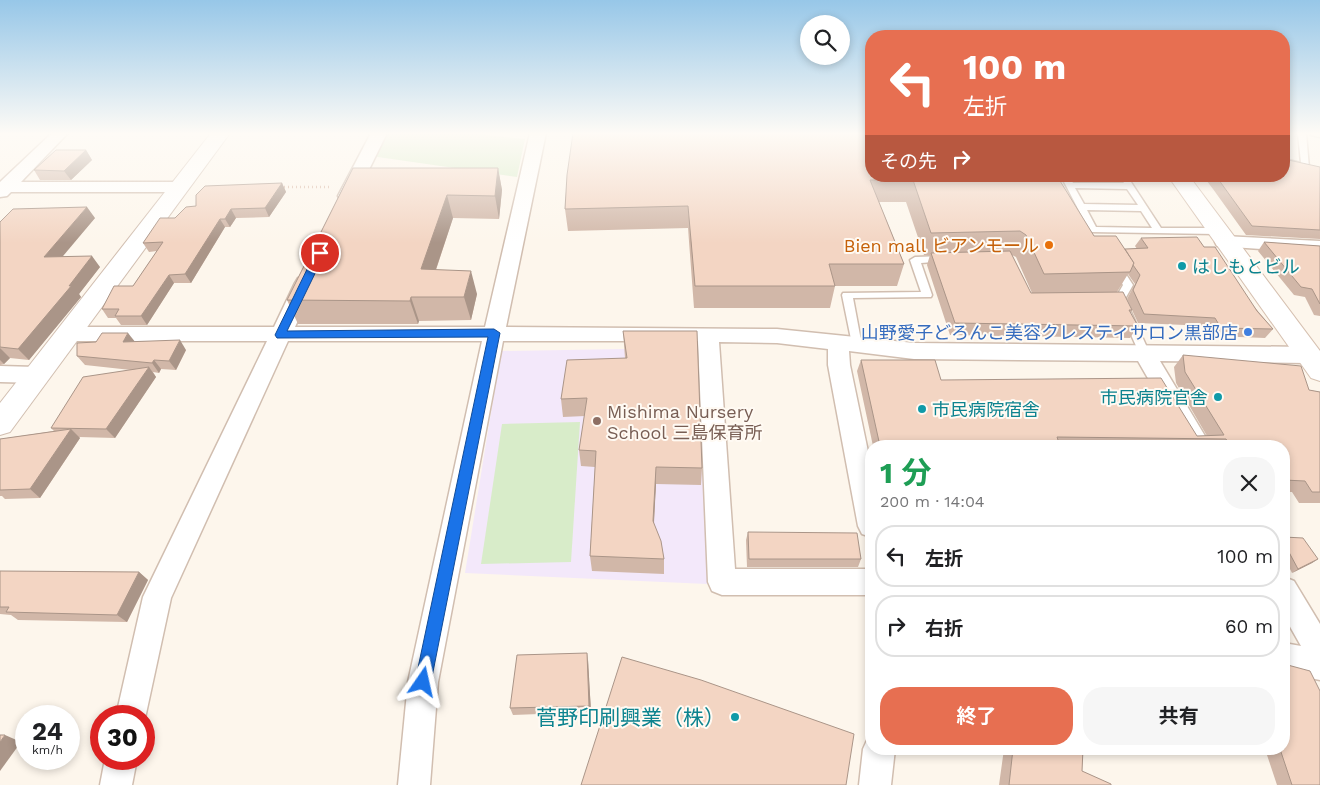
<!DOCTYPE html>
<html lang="ja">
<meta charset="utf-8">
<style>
:root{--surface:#fff;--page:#f6f6f6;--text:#202124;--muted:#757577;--line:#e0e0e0;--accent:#e76f51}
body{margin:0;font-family:"Work Sans","Noto Sans JP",sans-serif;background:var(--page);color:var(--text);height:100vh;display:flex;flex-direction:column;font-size:19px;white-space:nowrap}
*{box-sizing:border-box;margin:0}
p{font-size:16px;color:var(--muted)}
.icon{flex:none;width:28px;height:28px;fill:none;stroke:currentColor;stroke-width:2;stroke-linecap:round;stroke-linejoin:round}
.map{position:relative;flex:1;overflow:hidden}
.side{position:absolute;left:865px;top:440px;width:425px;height:315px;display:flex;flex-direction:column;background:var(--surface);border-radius:20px;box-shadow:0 2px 8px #0003}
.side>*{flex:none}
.banner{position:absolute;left:865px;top:30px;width:425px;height:152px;border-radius:20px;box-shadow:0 2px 8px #0003;background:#e76f51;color:#fff;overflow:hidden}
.buttons{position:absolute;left:800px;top:15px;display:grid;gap:10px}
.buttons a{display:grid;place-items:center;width:50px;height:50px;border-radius:50%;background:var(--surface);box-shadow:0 2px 8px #0003;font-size:25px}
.speed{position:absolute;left:15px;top:705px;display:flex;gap:10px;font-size:25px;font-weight:700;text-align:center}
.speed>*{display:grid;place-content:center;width:65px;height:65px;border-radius:50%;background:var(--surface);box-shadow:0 2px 8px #0003;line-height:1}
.speed small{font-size:12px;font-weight:400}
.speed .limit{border:8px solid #d22;background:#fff;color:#111}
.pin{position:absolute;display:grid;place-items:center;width:42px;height:42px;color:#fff;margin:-21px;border:2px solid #fff;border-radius:50%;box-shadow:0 1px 5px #0007}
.me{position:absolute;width:55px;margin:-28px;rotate:11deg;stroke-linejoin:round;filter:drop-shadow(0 0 4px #0008)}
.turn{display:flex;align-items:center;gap:18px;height:105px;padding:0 15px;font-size:22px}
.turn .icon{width:65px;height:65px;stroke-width:2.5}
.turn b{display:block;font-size:35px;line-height:42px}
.then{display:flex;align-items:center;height:48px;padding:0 15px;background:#0003;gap:10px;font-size:19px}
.round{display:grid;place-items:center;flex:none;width:52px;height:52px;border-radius:20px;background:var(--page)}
.summary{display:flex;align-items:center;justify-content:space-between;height:85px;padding:0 15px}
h1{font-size:30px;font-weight:700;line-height:38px;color:#1e9e55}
.action{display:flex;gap:10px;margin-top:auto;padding:10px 15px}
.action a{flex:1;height:58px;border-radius:20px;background:var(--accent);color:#fff;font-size:20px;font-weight:700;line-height:58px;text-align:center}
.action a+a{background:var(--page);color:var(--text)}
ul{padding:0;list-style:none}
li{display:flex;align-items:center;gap:15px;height:62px;margin:0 10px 8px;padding:0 5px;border:2px solid var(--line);border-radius:20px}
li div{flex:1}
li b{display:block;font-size:19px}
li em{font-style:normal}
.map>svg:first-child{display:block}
.education{fill:#f3e8fa}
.green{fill:#d8ecc9}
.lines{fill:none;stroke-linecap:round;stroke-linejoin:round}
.service-casing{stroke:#d1beb0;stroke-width:3}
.minor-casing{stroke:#d1beb0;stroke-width:3}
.tertiary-casing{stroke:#d1beb0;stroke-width:2}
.secondary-casing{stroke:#d6c0b0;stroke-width:2}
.path{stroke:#d9b8a5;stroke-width:2.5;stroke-dasharray:1 3;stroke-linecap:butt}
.service{fill:#fff;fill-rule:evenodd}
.minor{fill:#fff;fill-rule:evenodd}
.tertiary{fill:#fff;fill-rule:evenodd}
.secondary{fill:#fff;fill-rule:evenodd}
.wall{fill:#d1b7a8;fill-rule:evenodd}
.shaded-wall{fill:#aa9588}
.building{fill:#f3d5c3;stroke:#aa9588}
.route{fill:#1a73e8;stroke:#114b97}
.food-dot{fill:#e8710a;stroke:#fffaf3;stroke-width:2}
.culture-dot{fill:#0f9aa8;stroke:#fffaf3;stroke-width:2}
.shop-dot{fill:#3f7fe0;stroke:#fffaf3;stroke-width:2}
.education-dot{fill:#8d6e63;stroke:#fffaf3;stroke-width:2}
.labels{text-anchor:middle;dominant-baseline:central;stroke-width:4;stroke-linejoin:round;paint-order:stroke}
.food-label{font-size:18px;fill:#c56008;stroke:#fffaf3;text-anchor:end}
.culture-label{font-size:18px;fill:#0d838f;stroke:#fffaf3;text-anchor:start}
.shop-label{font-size:18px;fill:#366cbe;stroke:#fffaf3;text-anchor:end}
.education-label{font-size:18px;fill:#785e54;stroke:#fffaf3;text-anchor:start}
.near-culture-label{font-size:21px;fill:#0d838f;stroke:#fffaf3;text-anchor:end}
</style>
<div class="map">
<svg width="1320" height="785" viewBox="0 0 1320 785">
<rect width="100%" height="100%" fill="#fdf6ec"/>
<!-- education -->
<path class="education" d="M624 349H701L710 566 707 584 465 573 501 351Z"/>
<!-- green -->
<g class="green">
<path d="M382 133H469L525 139 517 177 371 156Z"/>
<path d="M580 422 571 562 481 564 502 424Z"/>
</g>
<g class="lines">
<defs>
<g id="service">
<path d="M1298 133H1306L1309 168 1284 163V159L1301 163Z"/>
<path d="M1310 133H1320V137L1311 135Z"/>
<path d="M1061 176H1069L1073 183H1124L1119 176H1127L1161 228H1216L1221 231 1216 234 1090 232ZM1075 188 1127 189 1138 205 1084 204ZM1087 210 1141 211 1152 228 1096 227Z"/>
<path d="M944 256 947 257V261L921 263 932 295 931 297 853 298 862 346 857 350 853 349 842 295 843 293 921 292 910 260 915 257Z"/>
<path d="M1117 264 1120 265 1133 285 1125 299 1150 354 1149 357H1141L1115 299 1123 285 1112 267Z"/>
</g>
<g id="minor">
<path d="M52 133H68L21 182H180L186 183 189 187 186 191 180 192H11L7 196 0 197V182Z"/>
<path d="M371 133H387L356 196 353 200H341L338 196Z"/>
<path d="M530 133H546L506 327 777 329 914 343 1308 347 1316 350 1319 355 1316 360 1308 363 1160 361 1211 446H1187L1138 361 914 359 849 351 850 365 871 466V537L862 534 858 526 828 365V349L777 343 719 342 735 569H871V595H722L712 591 708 582 698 341H503L438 682 430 785H398L408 682 482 341H288L171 598 144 723V716H116L143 597 267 341H66L59 339 56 334 59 329 66 327H274L295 283 298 278 305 277 312 278 315 283 295 327H485Z"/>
<path d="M1224 236 1320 241V253L1217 246 1215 242 1217 238Z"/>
<path d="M0 366 36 367 44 369 47 375 44 381 36 383 0 382Z"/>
<path d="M1284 577 1294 581 1320 624V680L1284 673V643L1301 646 1284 616Z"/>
<path d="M871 736V749H895L891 785H859L863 749 868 738Z"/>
<path d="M105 759H137L132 785H100Z"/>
</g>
<path id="tertiary" d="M211 133H230L10 432 0 435V403Z"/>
<path id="secondary" d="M1168 176H1189L1320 351V381L1311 378Z"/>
</defs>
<!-- service casing -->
<use href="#service" class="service-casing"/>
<!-- minor casing -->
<use href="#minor" class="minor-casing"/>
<!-- tertiary casing -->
<use href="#tertiary" class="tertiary-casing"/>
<!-- secondary casing -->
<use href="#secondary" class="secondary-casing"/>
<!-- path -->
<path class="path" d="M280 187H329"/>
<!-- service -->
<use href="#service" class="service"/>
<!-- minor -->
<use href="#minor" class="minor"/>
<!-- tertiary -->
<use href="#tertiary" class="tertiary"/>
<!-- secondary -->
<use href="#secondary" class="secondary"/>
</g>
<!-- wall -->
<g class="wall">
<path d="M86 150 92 160 71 180H40L34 170Z"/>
<path d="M1320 167V239L1246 235 1213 189 1203 176H1284Z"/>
<path d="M353 168H498L502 190 499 219 453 218 436 270 477 294 471 320 419 321 418 324H298L287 300Z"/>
<path d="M871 176H1057L1094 236 1125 249H1137L1135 246 1141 238 1204 247 1273 329 1265 338 1214 336 1208 326 1138 323 1127 299 1135 284 1128 274 1117 292 1132 310 1130 313 1138 326 1130 338 950 335 927 265 930 255H924L906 202H879L904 264 897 286H835L830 308H694L688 228 568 231 565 209ZM1012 255 1016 257 1032 293H1031Z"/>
<path d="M282 183 286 192 269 217 236 218 230 227H225L191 283H174L147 325H121L116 318H108L102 309 133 286 157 251 149 252 143 243 175 218Z"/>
<path d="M95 218 62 256 100 267 79 294 81 297 29 360 10 358 4 364 0 365V222Z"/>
<path d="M1264 242 1320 246V316L1314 315 1305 297 1294 295 1258 251Z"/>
<path d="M623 331 702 468 701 485 656 484 654 524 664 559V574L592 571 590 556 595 467 581 466 579 450 585 416 563 417 561 399 625 358Z"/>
<path d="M134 341 186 350 176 370 161 369 159 373 153 372 156 377 115 438 79 437 80 438 40 498 5 499 2 496H0V439L54 431 51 428 131 370 85 365 77 356Z"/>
<path d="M1183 355 1309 390 1320 392V503H1299L1292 492H1284V446H873L857 371 861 360 941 380 1197 436H1207L1176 383 1174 367Z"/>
<path d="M748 532 861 559 858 567H747L746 540Z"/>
<path d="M1284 537 1318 559 1312 563 1292 573 1284 557Z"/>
<path d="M0 571 139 572 148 580 127 622 18 620 11 615 0 614Z"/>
<path d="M588 660 591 712 513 715 510 708Z"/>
<path d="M1004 749H1083L1082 771 1111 785H999Z"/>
<path d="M1250 749H1284L1320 785H1277L1266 752Z"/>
</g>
<!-- shaded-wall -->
<g class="shaded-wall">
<path d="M86 150 92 160 71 180 64 171Z"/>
<path d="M498 168 502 190 499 219 495 196Z"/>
<path d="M282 183 286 192 269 217 265 208Z"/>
<path d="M447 195 453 218 428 293 421 269Z"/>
<path d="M87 207 95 218 53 268 44 257Z"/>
<path d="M231 209 236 218 230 227 225 219Z"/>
<path d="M220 219 225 227 191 283 185 274Z"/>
<path d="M92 256 100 267 79 294 81 297 29 360 18 349Z"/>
<path d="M471 271 477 294 471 320 464 297Z"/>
<path d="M169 275 174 283 147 325 141 316Z"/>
<path d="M411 297 419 321 418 324 410 301Z"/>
<path d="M128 333 136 343 123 342Z"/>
<path d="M180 340 186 350 176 370 169 361Z"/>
<path d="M0 348 10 358 4 364 0 360Z"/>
<path d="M154 360 161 369 159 373 152 363Z"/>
<path d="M149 367 156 377 115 438 106 429Z"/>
<path d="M71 429 80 438 40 498 30 489Z"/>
<path d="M656 467V484L653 537V521Z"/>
<path d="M1318 559 1312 563 1292 573 1298 569Z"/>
<path d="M139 572 148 580 127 622 117 615Z"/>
<path d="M587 653 588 660 591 712 589 706Z"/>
<path d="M5 735 21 742 0 771V742Z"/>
</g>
<!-- building -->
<g class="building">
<path d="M573 133H871V176H1057L1094 236H1116L1134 263 1130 272 1044 274 1026 235 1020 231 931 233 913 180H870L904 264H829L835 286H695L688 206 565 209 567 175Z"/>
<path d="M56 150H86L64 171 34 170Z"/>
<path d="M1284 159 1320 167V230L1252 226 1216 176H1284Z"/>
<path d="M353 168H498L495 196 447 195 421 269 471 271 464 297H411L410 301 287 300Z"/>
<path d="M282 183 265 208 231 209 225 219H220L185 274 169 275 141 316H115L119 309H102L114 286H133L163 242 143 243 160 218H175L186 207 196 206V195L205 186Z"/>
<path d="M87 207 44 257 92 256 69 286 72 285 18 349 0 347V222L13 209Z"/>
<path d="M1197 237 1204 247H1215L1257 311 1273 329 1221 328 1215 318 1144 314 1133 290 1140 275 1133 265 1134 263 1125 249 1148 248 1141 238Z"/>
<path d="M1264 242 1320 246V304L1312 289 1301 287Z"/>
<path d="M1010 251 1031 293 1123 292 1132 310H1129L1138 326 955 323 931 253Z"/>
<path d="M623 331H697L702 468 656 467 653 521 661 541 664 559 590 556 596 451 579 450 587 398 561 399 567 360 627 358Z"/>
<path d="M102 333H128L123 342 180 340 169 361 154 360 152 363 77 356V343L96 342Z"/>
<path d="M1183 355 1301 366 1309 390 1320 392V492H1312L1305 481 1284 480V446H1231L1226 439 1057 437 1060 446H880L861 360H935L941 380 1161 378 1197 436 1224 435 1185 372Z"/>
<path d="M149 367 106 429 51 428 83 377Z"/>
<path d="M71 429 30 489 0 490V439Z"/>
<path d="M748 532 857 533 861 559H749Z"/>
<path d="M1284 537 1303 538 1318 559 1298 569 1284 543Z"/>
<path d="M0 571 139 572 117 615 6 612 9 607H0Z"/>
<path d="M587 653 589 706 510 708 517 655Z"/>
<path d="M622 657 701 680 854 734 846 785H581Z"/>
<path d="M1284 664 1310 671 1320 691V785H1292L1280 749H1284Z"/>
<path d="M0 735H5L0 742Z"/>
<path d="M1013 749H1083L1082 771 1111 784V785H1009Z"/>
</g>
<!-- sky -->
<linearGradient id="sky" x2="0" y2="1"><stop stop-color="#97c7e8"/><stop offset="0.55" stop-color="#fefbf6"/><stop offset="1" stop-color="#fefbf6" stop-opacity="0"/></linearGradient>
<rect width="1320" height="243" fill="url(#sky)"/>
<!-- route -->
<path class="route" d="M320 250 325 253 287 331 494 329 500 333 431 682 428 688 423 690 418 688 415 682 488 337 277 338 275 335 315 253Z"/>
<!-- markers -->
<circle class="food-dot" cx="1049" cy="245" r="5"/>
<g class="culture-dot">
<circle cx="1182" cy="266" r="5"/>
<circle cx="1218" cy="397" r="5"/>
<circle cx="922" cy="409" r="5"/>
<circle cx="735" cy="717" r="5"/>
</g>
<circle class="shop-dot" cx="1248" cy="332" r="5"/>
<circle class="education-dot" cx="597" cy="421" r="5"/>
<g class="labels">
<!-- food labels -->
<g class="food-label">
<text x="1039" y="245">Bien mall ビアンモール</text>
</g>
<!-- culture labels -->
<g class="culture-label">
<text x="1192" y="266">はしもとビル</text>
<text x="1208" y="397" text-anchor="end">市民病院官舎</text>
<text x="932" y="409">市民病院宿舎</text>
</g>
<!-- shop labels -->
<g class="shop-label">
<text x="1238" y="332">山野愛子どろんこ美容クレスティサロン黒部店</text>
</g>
<!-- education labels -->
<g class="education-label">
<text x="607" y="411">Mishima Nursery<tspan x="607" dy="21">School 三島保育所</tspan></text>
</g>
<!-- near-culture labels -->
<g class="near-culture-label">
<text x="725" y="717">菅野印刷興業（株）</text>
</g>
</g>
</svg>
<div class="buttons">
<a><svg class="icon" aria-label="search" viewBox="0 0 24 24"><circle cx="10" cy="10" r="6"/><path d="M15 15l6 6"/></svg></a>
</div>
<div class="speed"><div>24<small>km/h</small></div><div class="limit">30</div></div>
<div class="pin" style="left:320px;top:253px;background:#d93025"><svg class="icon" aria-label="arrive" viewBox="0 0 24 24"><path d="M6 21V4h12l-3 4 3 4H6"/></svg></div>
<svg class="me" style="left:423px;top:682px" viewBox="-20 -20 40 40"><path d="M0-17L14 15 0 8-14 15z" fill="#1a73e8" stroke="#fff" stroke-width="4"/></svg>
<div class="banner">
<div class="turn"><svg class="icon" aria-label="left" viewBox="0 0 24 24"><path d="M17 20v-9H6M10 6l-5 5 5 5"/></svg><div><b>100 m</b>左折</div></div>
<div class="then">その先<svg class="icon" aria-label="right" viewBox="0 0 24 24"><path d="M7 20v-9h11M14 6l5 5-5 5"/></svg></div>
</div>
<section class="side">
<div class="summary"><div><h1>1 分</h1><p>200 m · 14:04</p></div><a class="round"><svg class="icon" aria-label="close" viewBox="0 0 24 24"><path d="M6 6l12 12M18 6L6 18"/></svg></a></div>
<ul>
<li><svg class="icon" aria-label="left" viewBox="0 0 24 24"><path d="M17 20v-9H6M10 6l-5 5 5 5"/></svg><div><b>左折</b></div><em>100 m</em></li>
<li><svg class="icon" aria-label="right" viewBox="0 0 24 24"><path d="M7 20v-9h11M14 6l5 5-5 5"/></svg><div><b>右折</b></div><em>60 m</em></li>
</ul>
<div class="action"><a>終了</a><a>共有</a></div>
</section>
</div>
